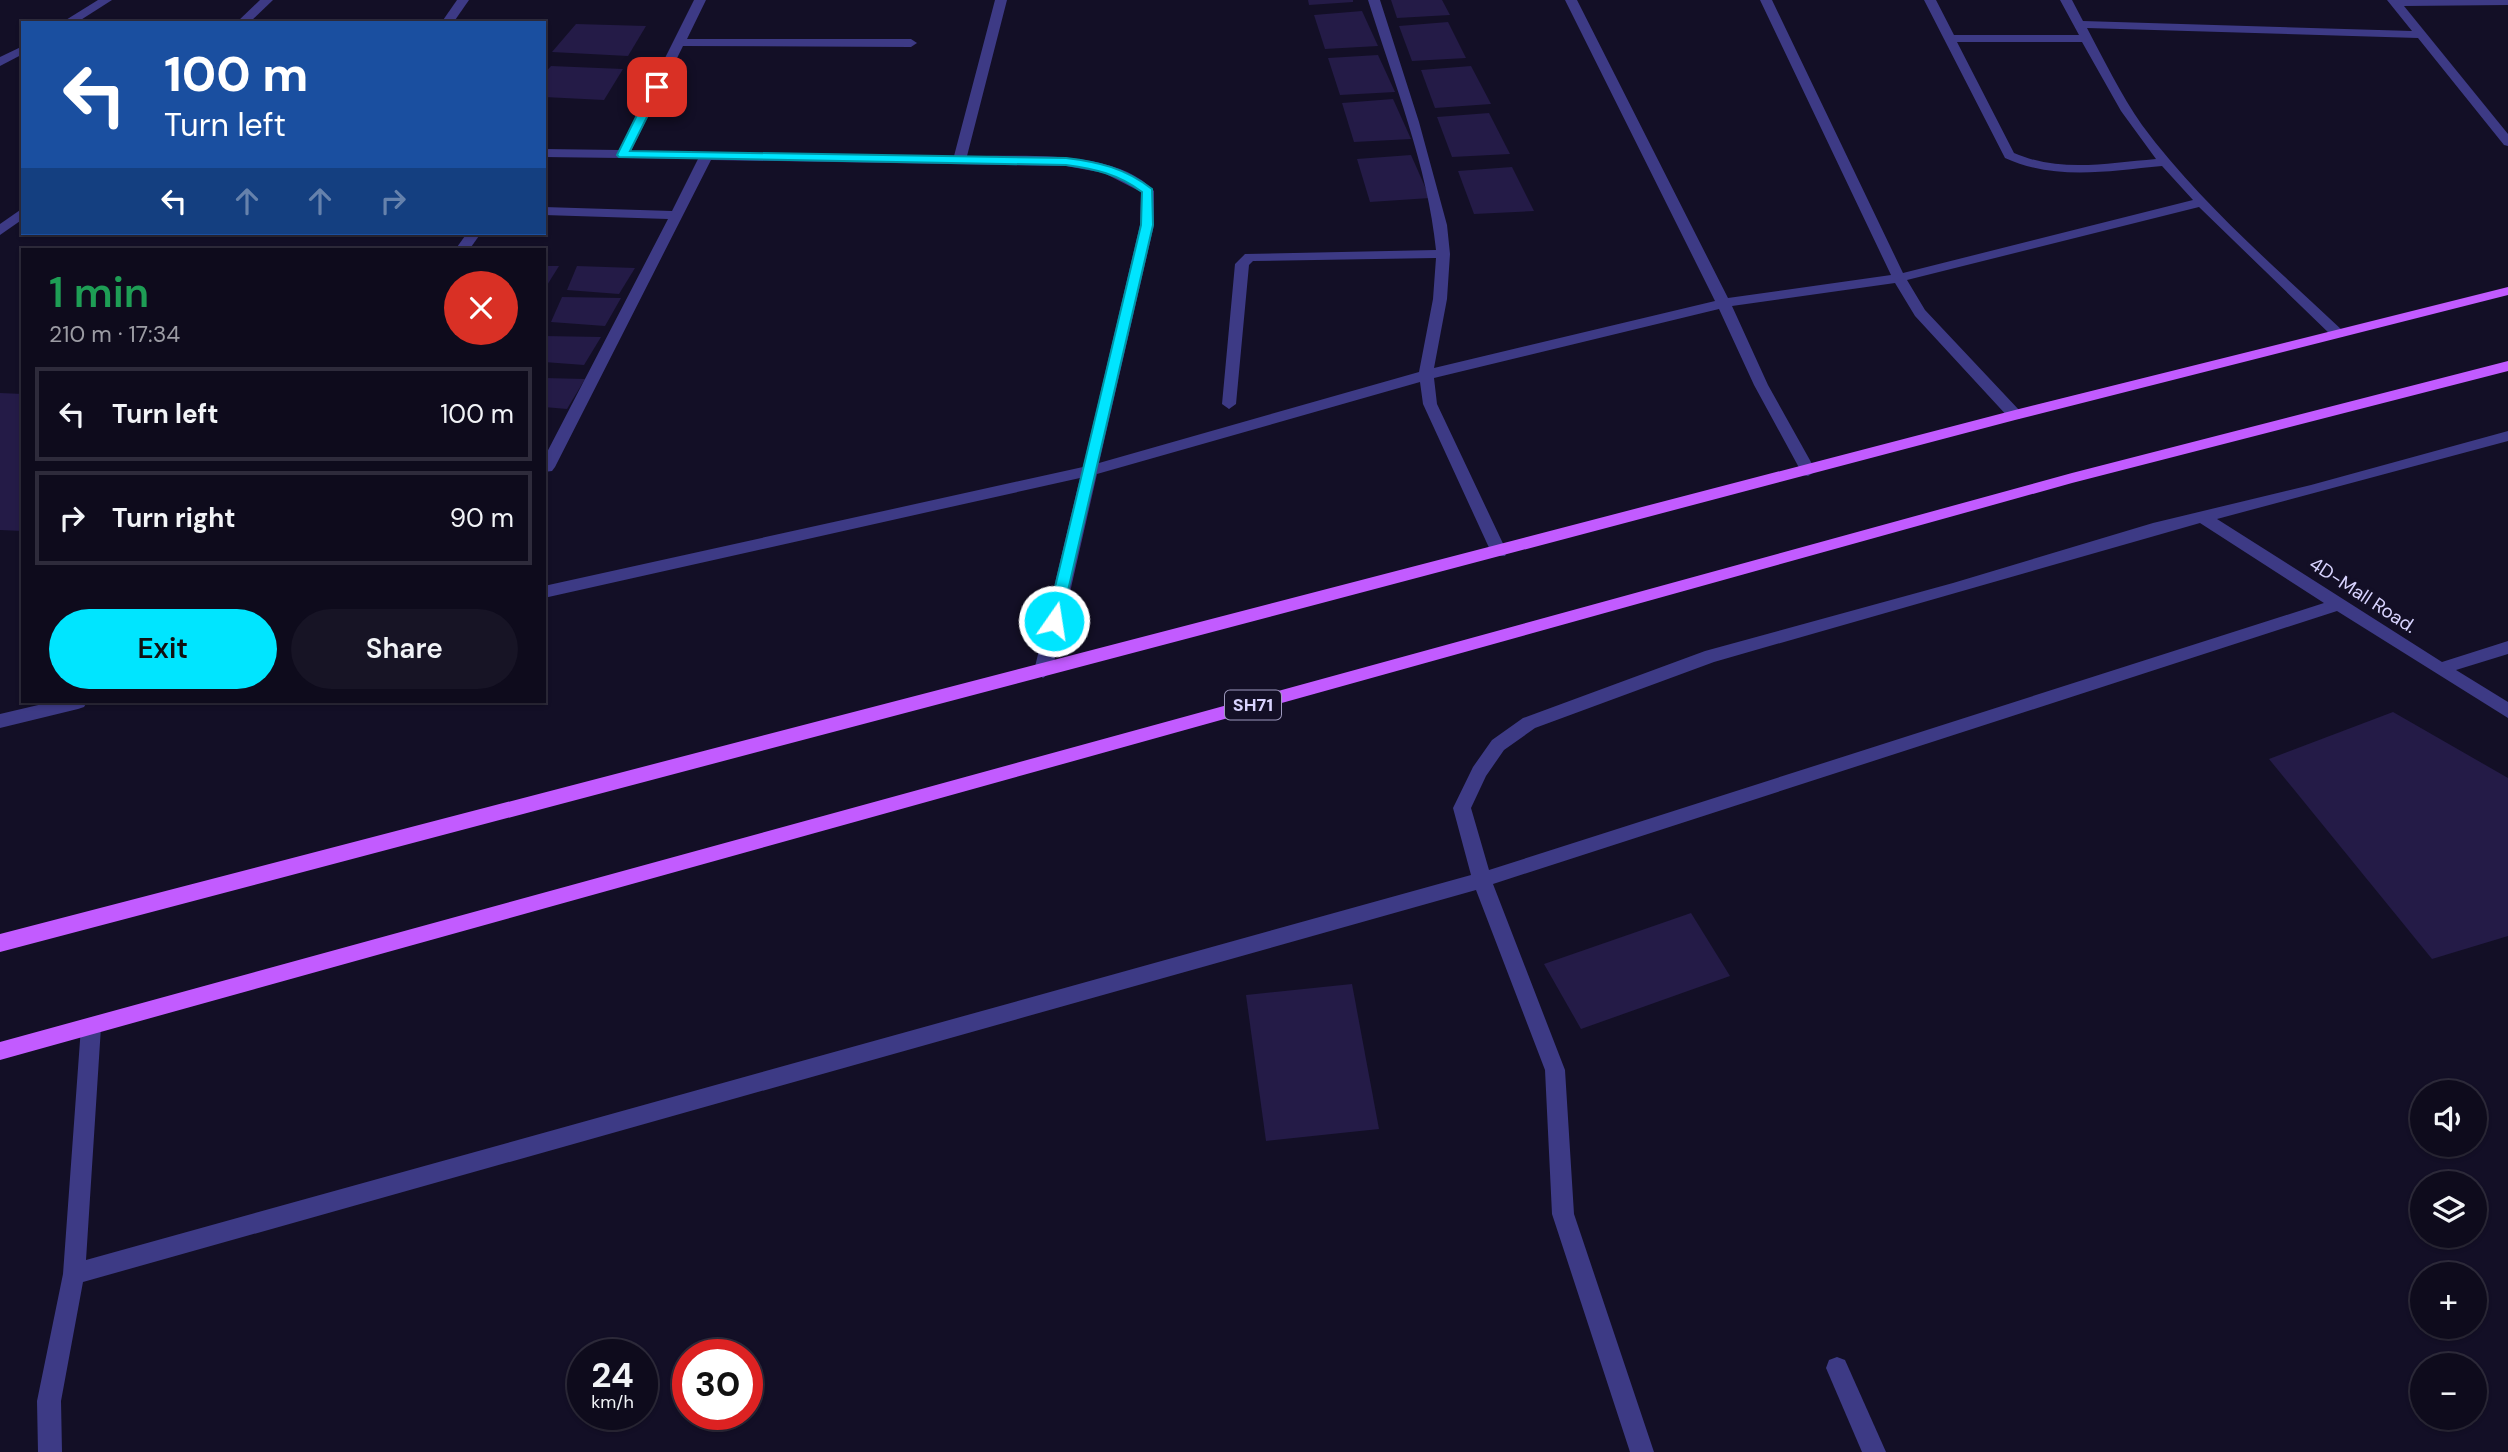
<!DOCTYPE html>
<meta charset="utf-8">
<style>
:root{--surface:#0e0b1c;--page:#171425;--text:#f1f3f6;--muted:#9b9ba3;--line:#2e2b3b;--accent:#00e5ff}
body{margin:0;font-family:"DM Sans",sans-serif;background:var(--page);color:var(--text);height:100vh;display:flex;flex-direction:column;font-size:26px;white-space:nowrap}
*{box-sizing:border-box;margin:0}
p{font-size:23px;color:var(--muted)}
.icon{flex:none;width:38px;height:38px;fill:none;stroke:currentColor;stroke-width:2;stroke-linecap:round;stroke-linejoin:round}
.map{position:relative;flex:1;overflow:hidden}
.drawer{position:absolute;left:21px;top:248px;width:525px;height:455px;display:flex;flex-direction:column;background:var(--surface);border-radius:0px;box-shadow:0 2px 5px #0004,0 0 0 2px var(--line)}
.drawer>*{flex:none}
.hud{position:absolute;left:21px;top:21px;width:525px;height:214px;border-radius:0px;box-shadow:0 2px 5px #0004,0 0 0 2px var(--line);background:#1a4fa0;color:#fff;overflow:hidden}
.tools{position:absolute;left:2410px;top:1080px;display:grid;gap:14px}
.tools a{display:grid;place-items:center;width:77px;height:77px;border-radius:50%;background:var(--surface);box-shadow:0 2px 5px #0004,0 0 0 2px var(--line);font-size:35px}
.speed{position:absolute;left:567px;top:1339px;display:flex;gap:14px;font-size:35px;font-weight:700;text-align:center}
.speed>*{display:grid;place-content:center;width:91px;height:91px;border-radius:50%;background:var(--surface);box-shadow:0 2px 5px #0004,0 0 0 2px var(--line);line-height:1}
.speed small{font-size:18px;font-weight:400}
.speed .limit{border:10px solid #d22;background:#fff;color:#111}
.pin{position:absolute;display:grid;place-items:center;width:60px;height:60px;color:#fff;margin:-30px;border-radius:14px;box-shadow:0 4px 10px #0006}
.me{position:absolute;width:77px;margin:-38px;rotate:13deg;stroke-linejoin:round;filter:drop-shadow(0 0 5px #0008)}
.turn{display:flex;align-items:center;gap:24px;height:147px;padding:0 28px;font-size:32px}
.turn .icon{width:91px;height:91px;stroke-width:2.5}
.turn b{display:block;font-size:49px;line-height:60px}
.lanes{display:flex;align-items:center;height:66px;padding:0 28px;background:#0003;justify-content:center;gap:35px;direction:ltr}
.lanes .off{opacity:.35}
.round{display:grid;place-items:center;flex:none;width:74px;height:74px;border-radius:37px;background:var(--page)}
.summary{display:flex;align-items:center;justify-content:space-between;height:119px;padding:0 28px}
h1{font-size:42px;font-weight:600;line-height:52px;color:#1e9e55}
.action{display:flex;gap:14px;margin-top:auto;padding:14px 28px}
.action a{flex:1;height:80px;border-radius:42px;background:var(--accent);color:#111;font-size:28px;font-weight:600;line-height:80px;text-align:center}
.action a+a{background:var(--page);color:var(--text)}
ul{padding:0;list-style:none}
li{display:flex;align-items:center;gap:21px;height:94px;margin:0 14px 10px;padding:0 14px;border:4px solid var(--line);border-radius:0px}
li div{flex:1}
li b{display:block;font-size:26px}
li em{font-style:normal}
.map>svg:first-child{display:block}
.building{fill:#241b47}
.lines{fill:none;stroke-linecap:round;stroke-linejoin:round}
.minor{fill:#3d3a85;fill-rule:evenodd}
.major{fill:#c25bff;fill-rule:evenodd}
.route{fill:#00e5ff;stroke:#0095a6;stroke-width:2}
.labels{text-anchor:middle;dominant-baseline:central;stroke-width:7;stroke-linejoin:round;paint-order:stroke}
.shield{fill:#130f26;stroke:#9e99be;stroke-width:2}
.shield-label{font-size:18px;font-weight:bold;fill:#d9d4ff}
.street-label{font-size:19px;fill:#d9d4ff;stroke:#130f26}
</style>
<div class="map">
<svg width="2508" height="1452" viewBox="0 0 2508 1452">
<rect width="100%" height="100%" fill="#130f26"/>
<!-- building -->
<g class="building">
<path d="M1308 0H1353V2L1309 5Z"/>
<path d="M1391 0H1442L1450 15 1397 18Z"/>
<path d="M1362 11 1378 46 1325 49 1314 15Z"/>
<path d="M477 19 528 21V23H474Z"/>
<path d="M1448 22 1466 58 1412 61 1399 26Z"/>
<path d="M576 24 646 26 628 56 552 52Z"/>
<path d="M1378 55 1395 92 1340 95 1328 58Z"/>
<path d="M551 66 623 69 604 100 544 97V74Z"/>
<path d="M1471 66 1491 104 1435 108 1421 70Z"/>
<path d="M1393 99 1411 139 1354 142 1342 103Z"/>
<path d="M1489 113 1510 154 1452 157 1437 117Z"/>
<path d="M1411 155 1430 198 1370 202 1357 159Z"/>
<path d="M1512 167 1534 211 1474 214 1458 171Z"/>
<path d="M544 266H559L544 290Z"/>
<path d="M577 266 635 268 619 294 567 290Z"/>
<path d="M562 297 621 298 605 326 551 322Z"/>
<path d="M544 336 601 337 584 365 544 362Z"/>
<path d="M544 378 585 379 567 409 544 407Z"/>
<path d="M0 393 23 394V531L0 530Z"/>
<path d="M2393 712 2508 778V936L2432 959 2269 759Z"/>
<path d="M1691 913 1730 976 1581 1029 1544 964Z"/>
<path d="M1352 984 1379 1129 1266 1141 1246 995Z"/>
</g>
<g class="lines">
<!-- minor -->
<g class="minor">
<path d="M98 0H112L76 23H61Z"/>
<path d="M260 0H273L249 23H236Z"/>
<path d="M457 0H469L453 23H441Z"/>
<path d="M694 0H706L687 39H911L917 43 911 47 683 46 631 151 954 156 995 0H1007L967 156C1020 157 1115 148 1154 191V225L1099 463 1419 372 1433 299 1436 258 1253 261 1249 265 1236 404 1229 409 1222 404 1235 264 1245 254 1436 250C1428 167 1393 80 1368 0H1380L1419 122 1447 225 1450 254 1447 299 1434 368 1715 301 1565 0H1577L1728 298 1891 275 1760 0H1772L1903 273 2193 200 2162 166C2108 171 2056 181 2005 158L1924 0H1936L1954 35H2079L2060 0H2072L2083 21 2412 31 2387 0H2508V5L2404 6 2508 134V146L2504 145 2418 38 2087 28C2104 60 2121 95 2142 125 2199 202 2273 265 2343 331V337H2333L2199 207 1907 280 1925 310 2020 411V419H2010L1915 316 1895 283 1732 306 1768 385 1816 471 1808 476 1803 475 1754 385 1719 309 1434 378 1437 404 1507 552 1505 556H1493L1491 552 1423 404 1420 382 1097 474 1052 671 1043 678 1034 671 1080 478 544 598V586L1083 467 1140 225 1141 192 1104 173 1066 166 711 160 555 467 552 471 544 472V458L668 219 544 215V207L672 211 698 159 544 157V149L619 150ZM1957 42H2082L2121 111 2156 159C2108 163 2060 173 2014 153Z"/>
<path d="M23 46V54L0 66V57Z"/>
<path d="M23 208V219L0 235V224Z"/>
<path d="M467 233H481L469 250H455Z"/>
<path d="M2508 431V441L2217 519 2442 662 2508 641V654L2456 670 2508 702V718L2337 611 1493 884 1565 1070 1574 1214 1654 1452H1630L1552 1214 1545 1070 1476 890 83 1282 61 1401 62 1452H38L37 1401 63 1274 81 1027 84 1021 91 1018 98 1021 101 1027 86 1260 1471 875 1453 808 1473 767 1492 740 1523 718 1705 651 1953 583 2153 523 2311 485ZM2200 523 2324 603 1489 870 1471 808 1486 776 1504 750 1535 728 1714 662Z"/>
<path d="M51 702H87L84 707 78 709 0 728V714Z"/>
<path d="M1837 1357 1845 1360 1886 1452H1862L1826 1368 1829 1360Z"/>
</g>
<!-- major -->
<g class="major">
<path d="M2508 287V295L2015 420 0 952V934L2015 410Z"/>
<path d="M2508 361V371L2072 483 0 1060V1042L2072 473Z"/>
</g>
</g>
<!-- route -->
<path class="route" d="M657 84 662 87 630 151 1066 158C1099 162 1125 168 1152 189L1153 225 1060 625 1054 627 1047 621 1141 225 1142 192C1118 174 1095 169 1066 165L619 157 617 155 651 87Z"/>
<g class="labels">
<!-- shield labels -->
<rect class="shield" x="1225" y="690.5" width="56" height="29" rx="5"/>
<g class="shield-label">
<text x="1253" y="705">SH71</text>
</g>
<!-- street labels -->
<g class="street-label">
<text transform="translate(2363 595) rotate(33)">4D-Mall Road.</text>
</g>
</g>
</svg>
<div class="tools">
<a><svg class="icon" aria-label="sound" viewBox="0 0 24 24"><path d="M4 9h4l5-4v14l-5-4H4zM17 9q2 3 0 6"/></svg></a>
<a><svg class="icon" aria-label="layers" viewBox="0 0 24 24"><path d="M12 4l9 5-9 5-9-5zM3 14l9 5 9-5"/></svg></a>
<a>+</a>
<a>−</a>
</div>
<div class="speed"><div>24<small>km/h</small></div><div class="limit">30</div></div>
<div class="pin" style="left:657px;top:87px;background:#d93025"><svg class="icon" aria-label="arrive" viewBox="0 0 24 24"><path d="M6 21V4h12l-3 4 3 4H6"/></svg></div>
<svg class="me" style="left:1054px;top:621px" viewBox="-20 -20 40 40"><circle r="17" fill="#00e5ff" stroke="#fff" stroke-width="3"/><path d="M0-11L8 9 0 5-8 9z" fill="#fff"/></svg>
<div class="hud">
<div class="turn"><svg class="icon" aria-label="left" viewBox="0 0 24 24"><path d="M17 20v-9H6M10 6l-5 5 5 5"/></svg><div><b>100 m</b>Turn left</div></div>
<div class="lanes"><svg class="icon" aria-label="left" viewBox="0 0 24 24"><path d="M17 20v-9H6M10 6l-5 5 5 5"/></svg><svg class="icon off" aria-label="ahead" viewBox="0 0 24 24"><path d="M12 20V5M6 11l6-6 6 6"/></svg><svg class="icon off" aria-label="ahead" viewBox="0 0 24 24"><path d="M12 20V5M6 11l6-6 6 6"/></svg><svg class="icon off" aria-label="right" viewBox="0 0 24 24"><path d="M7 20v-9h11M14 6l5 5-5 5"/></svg></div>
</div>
<section class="drawer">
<div class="summary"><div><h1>1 min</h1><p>210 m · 17:34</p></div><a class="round" style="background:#d93025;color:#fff"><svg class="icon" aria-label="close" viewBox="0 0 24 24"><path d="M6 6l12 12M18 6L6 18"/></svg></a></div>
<ul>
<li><svg class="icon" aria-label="left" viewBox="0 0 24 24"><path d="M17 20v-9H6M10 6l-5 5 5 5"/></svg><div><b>Turn left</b></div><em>100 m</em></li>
<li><svg class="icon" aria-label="right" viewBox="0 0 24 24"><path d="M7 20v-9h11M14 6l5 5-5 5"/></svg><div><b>Turn right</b></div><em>90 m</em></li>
</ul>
<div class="action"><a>Exit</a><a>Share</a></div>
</section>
</div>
